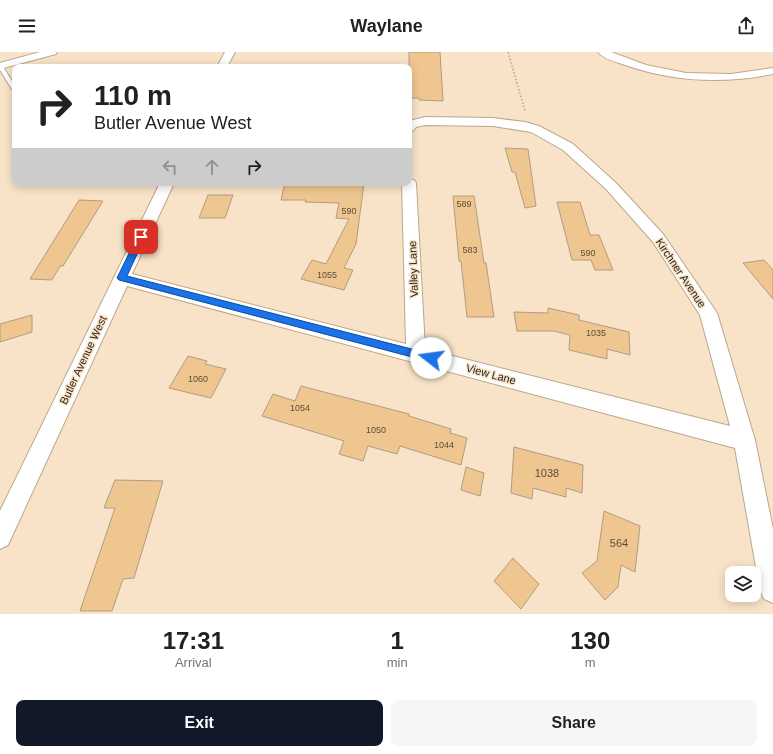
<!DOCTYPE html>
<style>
:root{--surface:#fff;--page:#f6f6f6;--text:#202124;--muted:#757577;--accent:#111827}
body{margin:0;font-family:Arial,sans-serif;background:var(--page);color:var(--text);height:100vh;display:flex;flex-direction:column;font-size:15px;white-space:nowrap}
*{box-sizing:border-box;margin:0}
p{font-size:13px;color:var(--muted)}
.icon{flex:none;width:22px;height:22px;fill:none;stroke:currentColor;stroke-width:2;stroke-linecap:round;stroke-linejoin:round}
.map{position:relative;height:562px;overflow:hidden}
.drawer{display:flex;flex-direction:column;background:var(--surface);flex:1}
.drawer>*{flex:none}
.guide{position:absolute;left:12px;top:12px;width:400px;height:122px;border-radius:8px;box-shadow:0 2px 10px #0003;background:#fff;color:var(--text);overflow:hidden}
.buttons{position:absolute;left:725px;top:514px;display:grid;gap:8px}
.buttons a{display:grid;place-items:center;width:36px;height:36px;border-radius:8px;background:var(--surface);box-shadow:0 2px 10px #0003;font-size:20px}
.pin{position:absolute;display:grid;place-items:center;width:34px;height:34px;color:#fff;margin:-17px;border-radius:8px;box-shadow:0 2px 6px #0006}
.me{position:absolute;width:44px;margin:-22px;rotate:285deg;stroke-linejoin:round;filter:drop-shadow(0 0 3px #0008)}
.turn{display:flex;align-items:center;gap:14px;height:84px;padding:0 16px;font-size:18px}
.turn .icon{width:52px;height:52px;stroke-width:2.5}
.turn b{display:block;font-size:28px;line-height:34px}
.lanes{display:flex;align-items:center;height:38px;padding:0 16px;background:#0003;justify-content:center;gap:20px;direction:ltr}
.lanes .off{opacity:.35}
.eta{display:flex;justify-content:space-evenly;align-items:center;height:68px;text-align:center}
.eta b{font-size:24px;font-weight:700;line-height:28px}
.cta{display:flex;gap:8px;margin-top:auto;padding:8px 16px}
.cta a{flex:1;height:46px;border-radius:8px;background:var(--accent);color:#fff;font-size:16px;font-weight:700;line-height:46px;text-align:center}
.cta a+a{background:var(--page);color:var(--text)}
header{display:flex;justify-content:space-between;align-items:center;height:52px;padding:0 16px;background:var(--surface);font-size:18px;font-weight:700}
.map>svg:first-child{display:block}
.building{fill:#efc690;stroke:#b09c83}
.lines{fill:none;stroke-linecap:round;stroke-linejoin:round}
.service-casing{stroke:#bba78d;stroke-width:2}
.minor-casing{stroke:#bba78d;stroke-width:2}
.path{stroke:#b2a18c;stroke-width:1.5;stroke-dasharray:1.5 2;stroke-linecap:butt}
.service{fill:#fff;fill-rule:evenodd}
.minor{fill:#fff;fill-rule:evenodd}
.route{fill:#1a73e8;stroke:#114b97}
.labels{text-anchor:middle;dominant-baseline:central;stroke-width:3;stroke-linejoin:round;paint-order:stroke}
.number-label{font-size:9px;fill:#5e4d38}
.street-label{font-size:11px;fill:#2d251b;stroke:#f8e3c8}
.near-number-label{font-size:11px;fill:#5e4d38}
</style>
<header><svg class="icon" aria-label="menu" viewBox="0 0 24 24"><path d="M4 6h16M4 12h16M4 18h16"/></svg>Waylane<svg class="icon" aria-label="share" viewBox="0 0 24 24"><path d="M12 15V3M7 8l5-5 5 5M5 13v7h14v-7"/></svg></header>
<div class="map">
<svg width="773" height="562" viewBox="0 0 773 562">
<rect width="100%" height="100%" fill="#f8e3c8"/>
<!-- building -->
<g class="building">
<path d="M409 0H440L443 49 419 48V46H409Z"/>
<path d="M505 96 528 97 536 154 525 156 515 120H512Z"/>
<path d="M285 131H364L356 192 344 216 353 218 344 238 301 227 312 208 326 212 349 167 336 166 339 151 305 150 306 148H281Z"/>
<path d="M208 143H233L225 166H199Z"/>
<path d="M453 144H474L484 211H486L494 265H467L461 209H459Z"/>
<path d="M79 148 103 149 63 214H60L52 228 30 227Z"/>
<path d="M557 150H580L590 183H599L613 218H595L591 208H572Z"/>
<path d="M764 208 773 218V247L743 211Z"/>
<path d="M548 256 579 263V268L629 280 630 303 607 297V307L569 298 570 283 554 279H517L514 260 548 261Z"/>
<path d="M32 263V280L0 290V272Z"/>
<path d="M188 304 207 309 205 312 226 317 211 346 169 336Z"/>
<path d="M301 334 409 362V364L451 377 450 381 467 386 461 413 400 394 397 402 368 394 363 409 339 402 344 389 262 364 273 342 295 349Z"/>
<path d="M514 395 583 413 582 441 566 436V445L533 436 532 447 511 441Z"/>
<path d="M466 415 484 421 480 444 461 438Z"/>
<path d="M115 428 163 429 134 526 123 527 112 559H80L115 456H104Z"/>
<path d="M604 459 640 474 635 520 621 513 618 535 605 548 582 521 597 509Z"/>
<path d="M513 506 539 532 521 557 494 529Z"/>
</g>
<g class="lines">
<defs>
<path id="service" d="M0 12 2 13 15 34V40L13 39 0 18Z"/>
<g id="minor">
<path d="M40 0H57L56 2 0 17V11Z"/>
<path d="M225 0H235L227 15H217Z"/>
<path d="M598 0H611L646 13 686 21 731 22 773 16V22C723 32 674 30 625 13 617 10 603 7 598 0Z"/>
<path d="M425 65 493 66 525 70 539 74 573 92 616 131 663 182 717 261 755 388 773 477V551L764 547 760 538 735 396 127 234 8 493 0 497V459L160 131H174L132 222 406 292 402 131H409V127L414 128 416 131 425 297 730 374 700 263 653 190 606 137 563 98 531 80 493 74 425 73 416 75 413 79 409 80V69Z"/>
</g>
</defs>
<!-- service casing -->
<use href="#service" class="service-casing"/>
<!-- minor casing -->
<use href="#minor" class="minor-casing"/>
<!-- path -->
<path class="path" d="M508 0 525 59"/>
<!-- service -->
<use href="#service" class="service"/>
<!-- minor -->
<use href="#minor" class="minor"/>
</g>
<!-- route -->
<path class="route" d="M138 183H144L145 185 127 224 431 302 434 304 436 306 434 309 431 310 119 228 117 226Z"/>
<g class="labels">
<!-- number labels -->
<g class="number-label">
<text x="464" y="152">589</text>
<text x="349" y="159">590</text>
<text x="470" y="198">583</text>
<text x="588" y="201">590</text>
<text x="327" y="223">1055</text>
<text x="596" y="281">1035</text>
<text x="198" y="327">1060</text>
<text x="300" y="356">1054</text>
<text x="376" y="378">1050</text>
<text x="444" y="393">1044</text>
</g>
<!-- street labels -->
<g class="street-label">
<text transform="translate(413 217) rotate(-92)">Valley Lane</text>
<text transform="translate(681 221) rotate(56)">Kirchner Avenue</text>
<text transform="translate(83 308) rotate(-65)">Butler Avenue West</text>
<text transform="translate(491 322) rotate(15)">View Lane</text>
</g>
<!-- near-number labels -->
<g class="near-number-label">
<text x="547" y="421">1038</text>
<text x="619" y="491">564</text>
</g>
</g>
</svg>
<div class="buttons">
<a><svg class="icon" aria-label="layers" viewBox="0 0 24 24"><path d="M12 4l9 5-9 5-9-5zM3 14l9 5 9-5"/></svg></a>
</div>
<div class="pin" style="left:141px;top:185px;background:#d93025"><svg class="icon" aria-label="arrive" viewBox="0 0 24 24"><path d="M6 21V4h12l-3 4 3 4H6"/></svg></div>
<svg class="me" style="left:431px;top:306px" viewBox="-20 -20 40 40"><circle r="19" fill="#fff"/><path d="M0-13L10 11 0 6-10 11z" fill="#1a73e8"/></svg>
<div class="guide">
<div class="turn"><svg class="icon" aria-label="right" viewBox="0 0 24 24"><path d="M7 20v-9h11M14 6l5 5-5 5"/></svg><div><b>110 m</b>Butler Avenue West</div></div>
<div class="lanes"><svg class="icon off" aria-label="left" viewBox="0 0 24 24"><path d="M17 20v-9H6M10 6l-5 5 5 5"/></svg><svg class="icon off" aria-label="ahead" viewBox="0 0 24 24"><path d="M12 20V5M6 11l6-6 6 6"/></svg><svg class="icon" aria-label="right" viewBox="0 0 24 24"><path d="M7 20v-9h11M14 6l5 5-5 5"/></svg></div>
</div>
</div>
<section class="drawer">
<div class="eta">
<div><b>17:31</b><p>Arrival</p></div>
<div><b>1</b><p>min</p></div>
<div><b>130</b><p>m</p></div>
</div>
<div class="cta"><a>Exit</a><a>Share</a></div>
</section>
